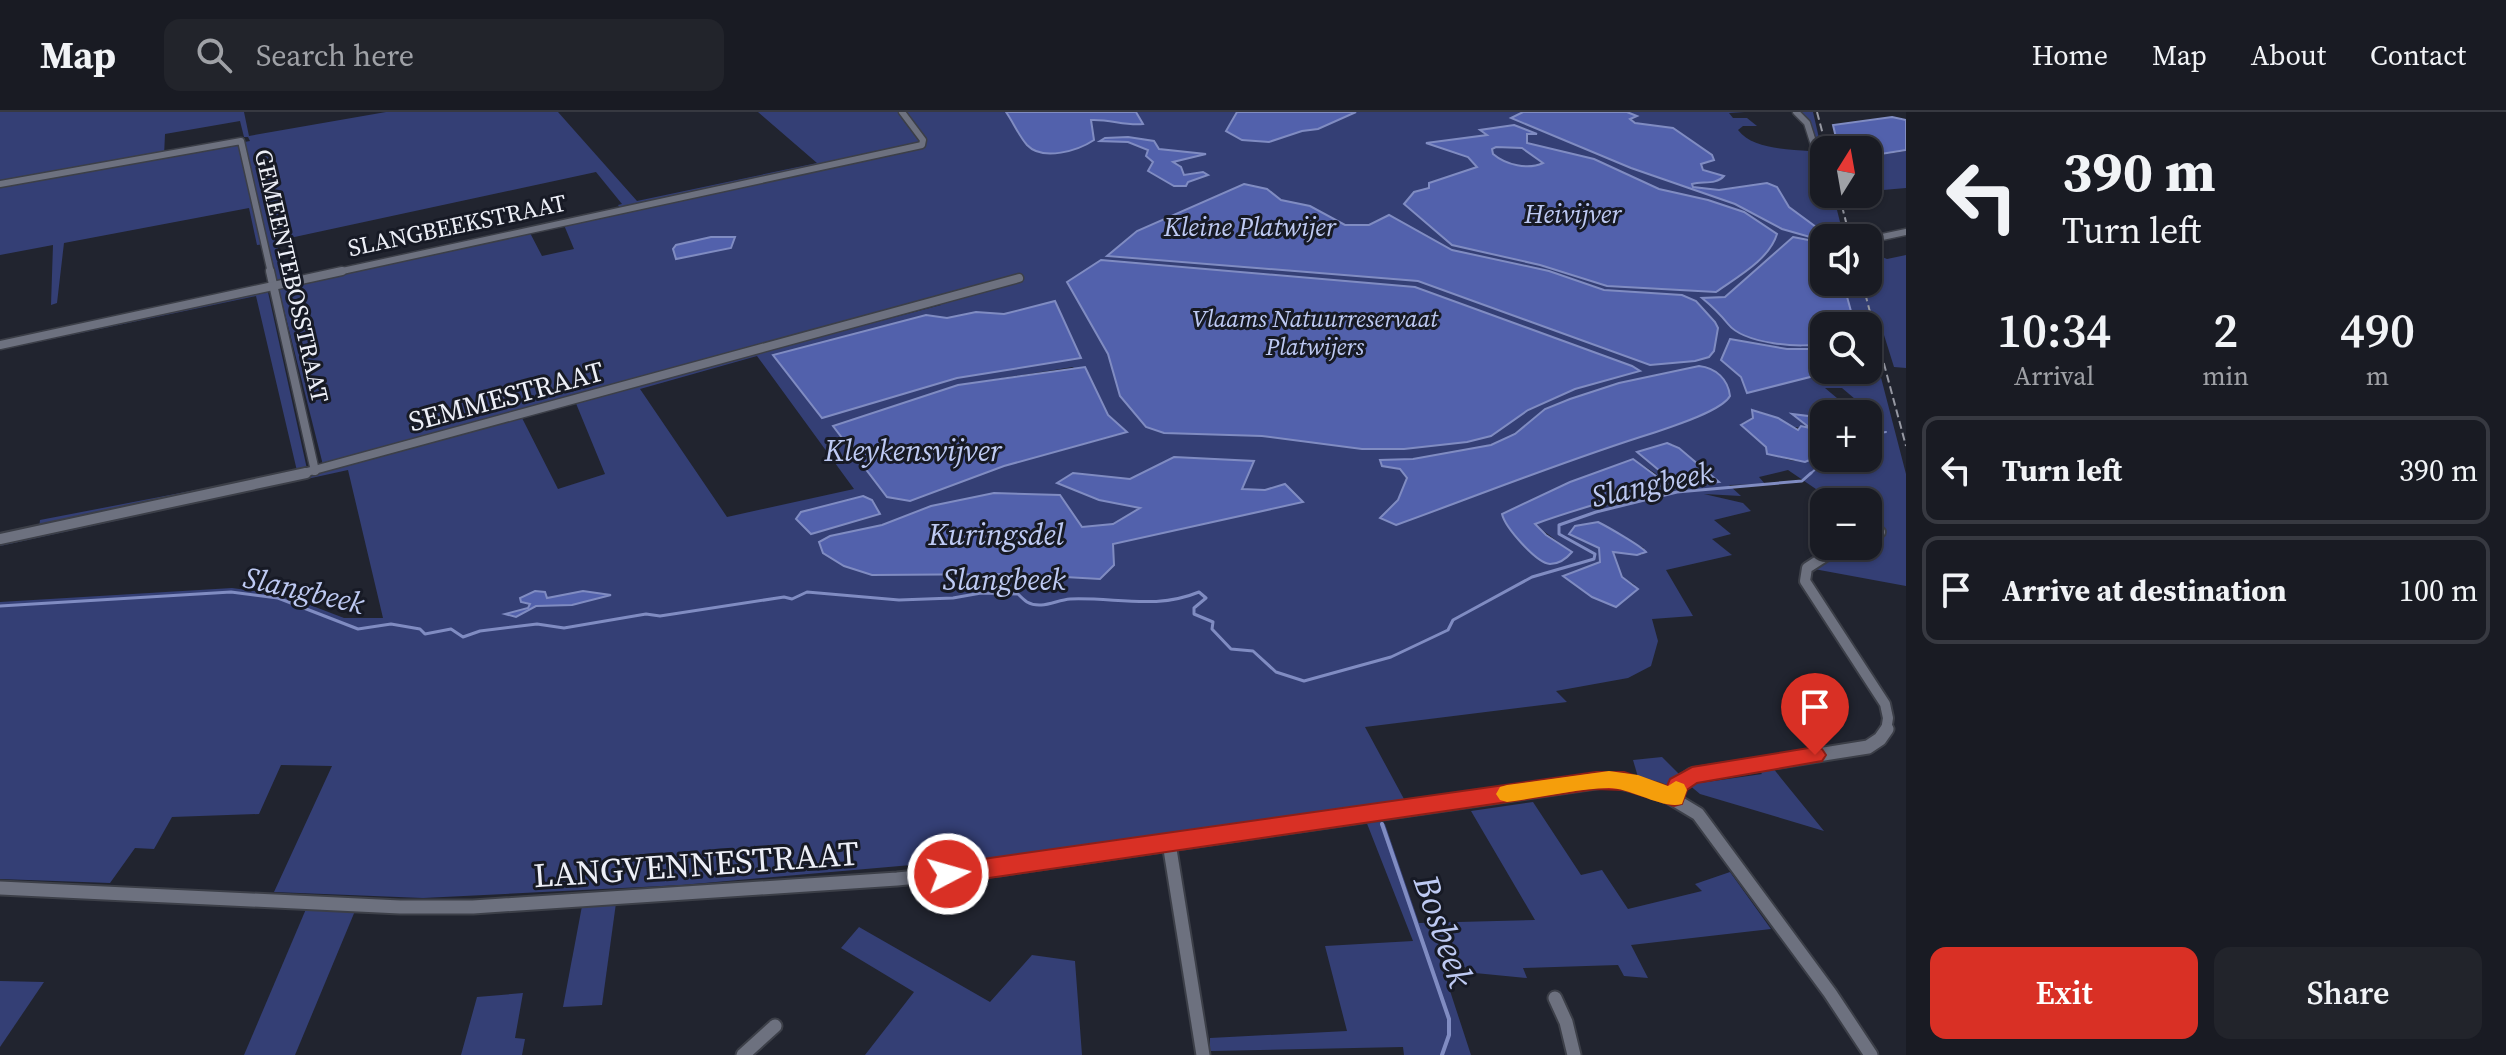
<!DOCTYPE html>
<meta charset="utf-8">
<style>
:root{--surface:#191b23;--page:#22242b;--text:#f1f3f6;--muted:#9fa1a6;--line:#373941;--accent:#d93025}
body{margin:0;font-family:"Source Serif 4",serif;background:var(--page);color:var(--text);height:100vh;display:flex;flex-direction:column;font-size:30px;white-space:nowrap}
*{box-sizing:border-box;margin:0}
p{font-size:26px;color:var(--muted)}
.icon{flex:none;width:44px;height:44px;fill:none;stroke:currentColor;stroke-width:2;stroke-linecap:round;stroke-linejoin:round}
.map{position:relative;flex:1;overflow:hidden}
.drawer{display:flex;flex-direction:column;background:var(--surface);width:600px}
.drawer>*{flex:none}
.banner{background:#191b23;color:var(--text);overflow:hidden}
.needle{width:52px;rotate:11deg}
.fabs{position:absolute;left:1810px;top:24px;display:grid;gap:16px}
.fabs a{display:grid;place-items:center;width:72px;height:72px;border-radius:16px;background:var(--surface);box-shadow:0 2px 6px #0004,0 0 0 2px var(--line);font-size:40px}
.pin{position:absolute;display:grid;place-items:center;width:68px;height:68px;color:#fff;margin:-82px -34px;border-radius:50% 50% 50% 0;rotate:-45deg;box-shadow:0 0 8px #0007}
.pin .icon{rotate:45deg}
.me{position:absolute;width:88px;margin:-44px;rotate:84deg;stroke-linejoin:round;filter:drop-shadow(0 0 6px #0008)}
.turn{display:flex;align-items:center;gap:28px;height:168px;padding:0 24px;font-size:36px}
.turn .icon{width:104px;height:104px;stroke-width:2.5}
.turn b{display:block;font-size:56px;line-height:68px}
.eta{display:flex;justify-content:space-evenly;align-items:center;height:136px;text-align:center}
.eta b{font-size:48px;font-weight:600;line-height:56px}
.button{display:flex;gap:16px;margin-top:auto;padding:16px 24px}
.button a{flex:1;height:92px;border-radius:16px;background:var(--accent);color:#fff;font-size:32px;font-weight:600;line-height:92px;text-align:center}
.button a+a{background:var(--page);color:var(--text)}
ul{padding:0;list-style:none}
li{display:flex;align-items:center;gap:24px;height:108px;margin:0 16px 12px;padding:0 8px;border:4px solid var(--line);border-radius:16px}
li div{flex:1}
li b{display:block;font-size:30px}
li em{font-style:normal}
header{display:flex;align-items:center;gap:48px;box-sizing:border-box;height:112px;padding:0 40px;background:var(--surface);border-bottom:2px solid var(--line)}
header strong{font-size:38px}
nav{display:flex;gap:44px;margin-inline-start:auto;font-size:28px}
.search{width:560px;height:72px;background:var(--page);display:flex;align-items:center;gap:20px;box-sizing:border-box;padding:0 28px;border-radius:16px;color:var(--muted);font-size:30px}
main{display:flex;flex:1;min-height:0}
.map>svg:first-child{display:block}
.green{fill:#343f75;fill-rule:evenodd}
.water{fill:#5261ac;stroke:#808cc2;stroke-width:2;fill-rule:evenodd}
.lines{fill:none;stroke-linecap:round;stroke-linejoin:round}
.stream-far2{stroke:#808cc2;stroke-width:2}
.stream-far1{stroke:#808cc2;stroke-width:3}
.stream{stroke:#808cc2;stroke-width:4}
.minor-far3-casing{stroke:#3c3f48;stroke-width:9}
.minor-far2-casing{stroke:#3c3f48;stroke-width:11}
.minor-far1-casing{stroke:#3c3f48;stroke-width:14}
.minor-casing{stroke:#3c3f48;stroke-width:17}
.minor-far3{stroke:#6d717f;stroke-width:6}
.minor-far2{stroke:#6d717f;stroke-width:8}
.minor-far1{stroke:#6d717f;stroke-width:10}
.minor{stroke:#6d717f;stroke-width:13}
.rail{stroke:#9698a2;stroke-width:2;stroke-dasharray:8 4;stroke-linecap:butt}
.route{fill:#d93025;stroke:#8d1f18;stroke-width:2}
.slow{fill:#f59e0b}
.labels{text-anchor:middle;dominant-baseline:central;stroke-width:6;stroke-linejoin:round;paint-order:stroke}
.far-street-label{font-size:24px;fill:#edeff7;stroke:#171a25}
.far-park-label{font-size:24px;font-style:italic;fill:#becaf3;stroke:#171a25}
.far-water-label{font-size:26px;font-style:italic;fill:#becaf3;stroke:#171a25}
.street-label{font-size:28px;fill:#edeff7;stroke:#171a25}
.water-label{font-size:30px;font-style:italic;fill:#becaf3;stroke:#171a25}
.near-street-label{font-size:34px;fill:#edeff7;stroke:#171a25}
.near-water-label{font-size:36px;font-style:italic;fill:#becaf3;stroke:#171a25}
</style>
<header>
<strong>Map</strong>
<div class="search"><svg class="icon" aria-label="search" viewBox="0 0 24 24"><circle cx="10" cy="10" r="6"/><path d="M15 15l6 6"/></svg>Search here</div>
<nav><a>Home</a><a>Map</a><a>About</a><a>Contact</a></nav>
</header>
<main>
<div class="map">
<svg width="1906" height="943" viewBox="0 0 1906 943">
<rect width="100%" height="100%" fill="#21242f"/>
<!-- green -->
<g class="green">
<path d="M0 0H244L249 24 386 0H558L637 89 817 51 758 0H1745L1729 1 1733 6H1747L1757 14H1743L1738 18C1752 37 1787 37 1809 39V34L1816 35 1807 6 1799 0H1813L1824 48V82H1833L1844 126H1824V170H1868V128L1875 142 1887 147 1906 143V256L1894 255 1884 223 1871 227 1906 362V474L1814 457 1850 434H1868V427L1881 421 1868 413V390H1835L1788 358 1759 365 1765 372 1729 373 1741 384 1704 382 1743 391 1751 399 1714 408 1731 422 1712 427 1732 443 1666 458 1693 504 1652 507 1658 529 1651 554 1628 566 1556 579 1567 590 1365 615 1404 687 1027 743 682 773 423 786 274 780 332 654 281 653 259 702 172 705 154 737 135 736 110 771 0 767V490L232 476 284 483 344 506H383L348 358 0 434V425L39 416 40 408 201 377 200 381 297 359 256 184 0 238V229L266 171 307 357 323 353 278 174 529 119 542 144 574 137 564 113 622 99 618 93 622 92 596 60 276 129 286 169 276 171 266 132 257 133 249 96 64 131 57 191 51 193 53 133 0 143ZM240 9 244 25H248L250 29 164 44 165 22ZM711 125 721 126 731 136 676 146 673 137 676 133ZM938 185 941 193 575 289 605 362 558 377 521 304ZM1032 195 1067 248 957 266 926 203 947 206 976 200 1004 202ZM1824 214H1868V258H1824ZM757 244 854 377 727 405 640 277ZM1073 255 1119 323 1004 354 910 389 887 385 833 315 958 273ZM1825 276H1842L1881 309 1879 314 1868 311V346H1824V342C1786 362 1767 336 1741 312L1753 306 1758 299 1778 306 1789 314 1813 318 1794 303 1824 306V302H1856ZM1672 332 1679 336 1718 369 1678 374 1637 340ZM1633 347 1655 361 1666 372C1621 385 1578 397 1534 412L1572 440 1502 405ZM867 385 880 402 811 422 801 400ZM1599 410 1625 428 1644 436 1642 443 1613 440 1622 465 1635 473 1563 464 1600 450V436L1571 417Z"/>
<path d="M1906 39V76L1883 78 1868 66V45Z"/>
<path d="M1662 645 1680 663 1670 676 1638 665 1633 648Z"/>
<path d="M1772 655 1824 719 1700 682 1688 672 1696 666 1700 671 1762 662 1758 657Z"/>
<path d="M1533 690 1581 763 1602 758 1628 797 1702 779 1695 772 1730 760 1771 817 1631 833 1648 866 1624 864 1618 853 1523 856 1527 866 1475 861 1437 839 1471 943H1404L1403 935 1210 939V926L1347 919 1325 834 1413 829 1366 709 1377 706 1385 712 1419 811 1535 808 1471 699Z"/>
<path d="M616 791 602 893 563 895 582 794Z"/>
<path d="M306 797 355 799 295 943H244Z"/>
<path d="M859 815 990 890 1032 843 1075 849 1082 943H865L914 880 841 836Z"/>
<path d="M0 869 44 870 0 935Z"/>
<path d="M523 881 515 926 525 927 522 943H461L477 885Z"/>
</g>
<!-- water -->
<g class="water">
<path d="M1006 0H1136L1143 12C1125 14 1110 7 1091 8L1094 28C1079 38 1043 50 1027 33 1019 24 1013 10 1006 0Z"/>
<path d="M1237 0H1356L1318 17 1302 19 1269 30 1242 28 1226 19Z"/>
<path d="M1523 0H1627L1637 4 1630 7 1635 11 1673 16 1712 43 1714 48 1701 52 1703 58 1724 64C1716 73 1703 69 1692 72L1693 75 1719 78 1767 71 1777 75 1789 95 1831 126H1824V129L1782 117 1735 92 1631 56 1511 6Z"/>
<path d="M1892 5 1906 8V38L1868 44V38H1839L1833 13Z"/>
<path d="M1514 13 1537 22H1527V31L1594 47 1659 77 1708 88 1744 100 1777 122C1769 148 1737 165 1716 180L1607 174 1540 153 1452 133 1404 92 1414 80 1429 76V71L1477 55 1468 45 1426 31 1487 23 1480 18ZM1496 35 1522 36 1543 51C1528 58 1506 53 1493 42L1492 37Z"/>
<path d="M1128 25 1154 29 1159 37 1206 42 1173 50 1181 55 1184 63 1203 60 1208 63 1188 70 1186 74H1174L1148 59 1153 50 1146 44 1148 38 1128 30 1100 29 1105 26Z"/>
<path d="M1244 72 1267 77 1281 88 1310 94 1345 113H1369L1389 103 1452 138 1549 159 1604 178 1682 183 1696 189 1715 210 1718 216 1714 239 1709 245 1695 249 1650 253 1418 169 1107 144 1137 119Z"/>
<path d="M711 125H735L731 136 676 147 673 137 676 133Z"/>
<path d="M1793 125 1824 131V170H1843L1855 214H1824V231C1802 237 1744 232 1728 212 1720 202 1713 195 1702 186L1725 185Z"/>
<path d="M1101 148 1415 175 1632 254 1640 259 1575 277 1528 298 1491 324 1467 330 1404 337H1362L1262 324 1164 321 1146 315 1120 284 1108 242 1067 170Z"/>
<path d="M1055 189 1081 246 957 266 822 306 773 243 926 203 947 206 976 200 1004 202Z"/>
<path d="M1730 227 1787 237H1824L1825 258 1818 263 1747 281 1741 265 1721 248Z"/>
<path d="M1699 254C1716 256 1728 267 1730 284 1722 299 1671 315 1653 321 1566 348 1482 382 1396 413L1380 406 1398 388 1407 366 1400 357 1382 354 1380 348 1413 347 1491 333 1515 322 1545 297 1570 287 1619 271Z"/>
<path d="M1085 255 1108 303 1127 320 1004 354 910 389 887 385 833 314 958 273Z"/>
<path d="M1752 298 1778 306 1798 318 1801 314 1810 316 1792 302 1824 306V342L1805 350 1767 342 1766 335 1741 313 1753 306Z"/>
<path d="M1667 331 1679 336 1719 370 1678 374 1637 340Z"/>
<path d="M1174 345 1254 349 1242 377 1265 378 1285 372 1303 390 1113 432 1114 453 1100 467 1010 462 872 463 844 454 823 441 819 430 830 424 882 413 931 394 994 381 1060 383 1082 415 1113 412 1140 396 1099 388 1057 371 1073 361 1130 367Z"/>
<path d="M1633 347 1667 372C1622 385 1578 396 1535 412L1546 423 1572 440C1567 446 1559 452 1550 452 1536 451 1505 415 1502 402L1570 370Z"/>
<path d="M863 384 872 388 880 402 811 422 796 407 801 400Z"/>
<path d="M1598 410C1608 415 1641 434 1646 440L1637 443 1613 440 1622 465 1638 477 1616 495 1592 485 1563 464 1600 450 1599 436 1569 422 1575 414Z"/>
<path d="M535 479 545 480 547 486 583 479 611 483 572 493 536 494 516 505 505 502 528 496 530 492 521 490 520 486Z"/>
</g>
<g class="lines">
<!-- stream-far2 -->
<g class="stream-far2">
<path d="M1868 326 1880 325V321L1886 320"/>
<path d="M1809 363 1828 346"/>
</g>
<!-- stream-far1 -->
<path class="stream-far1" d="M0 494 231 480 278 486 358 517 391 512 420 517 425 522 451 517 463 525 480 519 537 512 564 516 646 502 660 504 784 485 792 487 807 480 899 488 953 486 981 481 1018 482C1021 485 1024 488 1027 490 1041 498 1056 488 1070 487 1115 485 1156 498 1199 480L1206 486 1194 496V502L1213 510 1212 517 1231 537 1253 539 1276 560 1304 569 1391 545 1448 518 1453 508 1532 465 1594 447 1595 442 1559 422V413L1596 400 1677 380 1802 369 1811 361"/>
<!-- stream -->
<path class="stream" d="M1382 712 1449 907V923L1442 943"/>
<defs>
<g id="minor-far3">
<path d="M1796 0 1807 11 1814 33"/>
<path d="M0 72 241 29 271 161"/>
<path d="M1868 128 1906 120"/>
<path d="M333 161 922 33 923 28 902 0"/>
</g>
<g id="minor-far2">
<path d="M270 159 315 359"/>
<path d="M0 233 342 159"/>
<path d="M296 363 1019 166"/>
</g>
<g id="minor-far1">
<path d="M1868 424 1880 420"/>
<path d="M0 427 306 361"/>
<path d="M1841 434 1807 456 1805 469 1885 592 1888 606 1886 619"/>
</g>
<g id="minor">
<path d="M1674 685 1678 673 1692 663 1868 635 1880 627 1887 617"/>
<path d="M1169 731 1203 943"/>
<path d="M0 776 400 795H473L897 767 999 757 1609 668 1658 678 1698 702 1830 881 1871 943"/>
<path d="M1555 886 1566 910 1574 943"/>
<path d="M743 943 775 914"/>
</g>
</defs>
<!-- minor-far3 casing -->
<use href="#minor-far3" class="minor-far3-casing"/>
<!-- minor-far2 casing -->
<use href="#minor-far2" class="minor-far2-casing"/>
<!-- minor-far1 casing -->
<use href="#minor-far1" class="minor-far1-casing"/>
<!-- minor casing -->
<use href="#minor" class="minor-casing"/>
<!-- minor-far3 -->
<use href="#minor-far3" class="minor-far3"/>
<!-- minor-far2 -->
<use href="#minor-far2" class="minor-far2"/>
<!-- minor-far1 -->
<use href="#minor-far1" class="minor-far1"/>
<!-- minor -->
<use href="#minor" class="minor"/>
<!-- rail -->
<g class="rail">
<path d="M1817 0 1827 38"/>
<path d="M1839 82 1850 126"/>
<path d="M1862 170 1906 334"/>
</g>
</g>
<!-- route -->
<path class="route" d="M1815 635 1822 637 1826 643 1822 649 1697 671 1687 678 1682 692 1674 694 1624 678 1596 677 948 772 940 769 936 762 940 755 948 752 1596 660H1624L1667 674 1670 667 1692 655Z"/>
<!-- slow -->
<path class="slow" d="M1609 659 1638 663 1668 674 1676 669 1684 672 1687 678 1682 692C1664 698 1631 676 1609 676 1575 677 1540 686 1507 690L1500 688 1496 682 1500 675 1507 673Z"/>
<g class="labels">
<!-- far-street labels -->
<g class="far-street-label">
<text transform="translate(457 113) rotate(-12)">SLANGBEEKSTRAAT</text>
<text transform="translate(292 164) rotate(77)">GEMEENTEBOSSTRAAT</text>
</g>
<!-- far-park labels -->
<g class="far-park-label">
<text x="1315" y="206">Vlaams Natuurreservaat<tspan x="1315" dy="28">Platwijers</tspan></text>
</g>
<!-- far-water labels -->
<g class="far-water-label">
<text x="1573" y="102">Heivijver</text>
<text x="1250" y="115">Kleine Platwijer</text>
</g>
<!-- street labels -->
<g class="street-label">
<text transform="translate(506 284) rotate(-15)">SEMMESTRAAT</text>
</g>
<!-- water labels -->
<g class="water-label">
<text x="913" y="338">Kleykensvijver</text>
<text transform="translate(1652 372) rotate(-12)">Slangbeek</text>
<text x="996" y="422">Kuringsdel</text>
<text x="1004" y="467">Slangbeek</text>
<text transform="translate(304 478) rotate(13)">Slangbeek</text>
</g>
<!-- near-street labels -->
<g class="near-street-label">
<text transform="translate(696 752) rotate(-4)">LANGVENNESTRAAT</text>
</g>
<!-- near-water labels -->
<g class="near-water-label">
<text transform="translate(1444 819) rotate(71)">Bosbeek</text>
</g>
</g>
</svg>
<div class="fabs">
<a><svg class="needle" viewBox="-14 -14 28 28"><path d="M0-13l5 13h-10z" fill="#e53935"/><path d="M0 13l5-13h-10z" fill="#9fa1a6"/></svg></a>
<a><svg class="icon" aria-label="sound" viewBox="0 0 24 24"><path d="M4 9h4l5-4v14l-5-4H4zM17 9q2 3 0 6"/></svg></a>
<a><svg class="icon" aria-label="search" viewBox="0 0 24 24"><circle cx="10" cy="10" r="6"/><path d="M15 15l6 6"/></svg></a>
<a>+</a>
<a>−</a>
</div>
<div class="pin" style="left:1815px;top:643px;background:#d93025"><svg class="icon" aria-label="arrive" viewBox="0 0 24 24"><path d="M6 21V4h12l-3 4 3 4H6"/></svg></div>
<svg class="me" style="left:948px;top:762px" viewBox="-20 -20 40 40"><circle r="17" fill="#d93025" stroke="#fff" stroke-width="3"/><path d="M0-11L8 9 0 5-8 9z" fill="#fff"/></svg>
</div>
<section class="drawer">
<div class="banner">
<div class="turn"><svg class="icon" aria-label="left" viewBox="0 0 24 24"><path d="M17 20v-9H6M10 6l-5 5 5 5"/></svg><div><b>390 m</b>Turn left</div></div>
</div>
<div class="eta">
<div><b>10:34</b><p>Arrival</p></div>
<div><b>2</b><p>min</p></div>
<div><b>490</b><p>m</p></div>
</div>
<ul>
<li><svg class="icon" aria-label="left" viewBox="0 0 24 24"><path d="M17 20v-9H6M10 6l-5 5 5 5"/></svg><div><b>Turn left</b></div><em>390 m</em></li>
<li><svg class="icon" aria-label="arrive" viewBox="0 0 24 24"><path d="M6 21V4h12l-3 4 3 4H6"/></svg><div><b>Arrive at destination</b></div><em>100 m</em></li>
</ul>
<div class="button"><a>Exit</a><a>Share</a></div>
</section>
</main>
